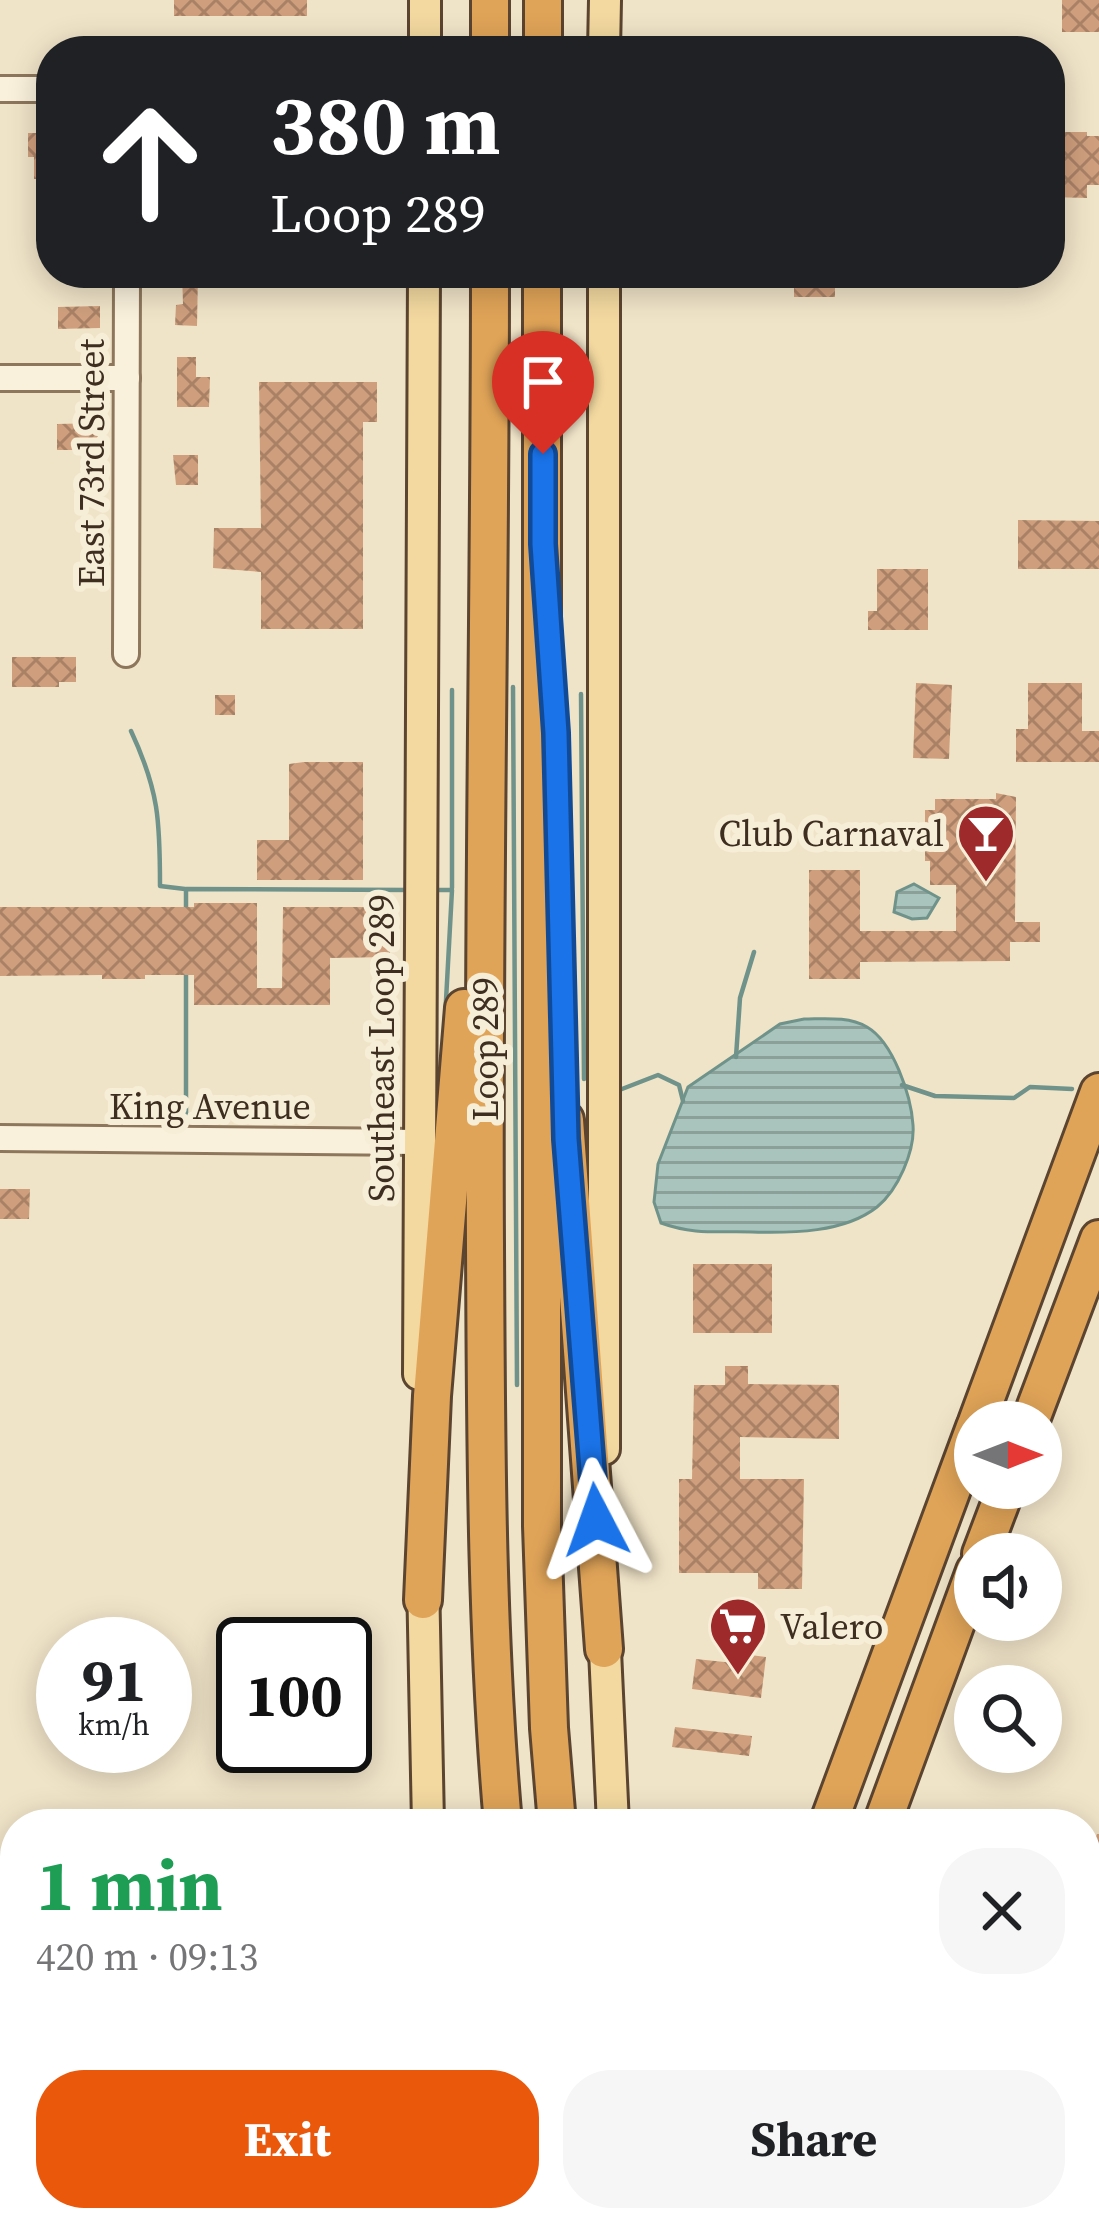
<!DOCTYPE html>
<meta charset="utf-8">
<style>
:root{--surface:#fff;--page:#f6f6f6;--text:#202124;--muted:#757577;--accent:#ea580c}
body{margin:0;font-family:"Source Serif 4",serif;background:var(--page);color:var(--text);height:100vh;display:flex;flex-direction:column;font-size:45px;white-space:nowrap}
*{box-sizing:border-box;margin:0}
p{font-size:39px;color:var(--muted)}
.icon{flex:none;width:66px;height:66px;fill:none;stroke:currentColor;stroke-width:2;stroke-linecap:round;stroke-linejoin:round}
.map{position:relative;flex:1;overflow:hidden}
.details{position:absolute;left:0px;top:1809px;width:1101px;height:423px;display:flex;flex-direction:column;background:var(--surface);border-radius:48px 48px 0 0;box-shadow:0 6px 30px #0003}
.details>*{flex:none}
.guide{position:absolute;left:36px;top:36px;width:1029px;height:252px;border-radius:48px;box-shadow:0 6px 30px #0003;background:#202124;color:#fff;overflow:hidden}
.needle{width:78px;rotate:90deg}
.tools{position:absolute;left:954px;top:1401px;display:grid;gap:24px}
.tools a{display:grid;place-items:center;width:108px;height:108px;border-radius:50%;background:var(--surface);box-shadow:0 6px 30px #0003;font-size:60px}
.speed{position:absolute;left:36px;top:1617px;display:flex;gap:24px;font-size:60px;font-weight:700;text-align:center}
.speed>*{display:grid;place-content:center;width:156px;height:156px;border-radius:50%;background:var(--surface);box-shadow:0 6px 30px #0003;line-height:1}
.speed small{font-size:30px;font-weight:400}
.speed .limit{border:6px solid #111;border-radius:18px;background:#fff;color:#111}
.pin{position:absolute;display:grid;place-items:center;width:102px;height:102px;color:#fff;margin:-123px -51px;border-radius:50% 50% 50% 0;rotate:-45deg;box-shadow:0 0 12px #0007}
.pin .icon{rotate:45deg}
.me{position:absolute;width:132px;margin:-66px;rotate:356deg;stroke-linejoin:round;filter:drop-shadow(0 0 9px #0008)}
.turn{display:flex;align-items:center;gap:42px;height:252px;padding:0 36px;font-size:54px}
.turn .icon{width:156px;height:156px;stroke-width:2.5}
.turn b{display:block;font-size:84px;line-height:102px}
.round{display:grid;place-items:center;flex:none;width:126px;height:126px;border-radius:48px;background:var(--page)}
.headline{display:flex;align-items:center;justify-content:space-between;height:204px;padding:0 36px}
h1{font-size:72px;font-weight:700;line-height:90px;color:#1e9e55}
.cta{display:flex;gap:24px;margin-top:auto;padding:24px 36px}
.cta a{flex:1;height:138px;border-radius:48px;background:var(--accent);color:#fff;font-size:48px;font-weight:700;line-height:138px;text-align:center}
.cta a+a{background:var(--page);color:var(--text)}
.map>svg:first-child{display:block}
.water{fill:url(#water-rules);stroke:#6f938a;stroke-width:3}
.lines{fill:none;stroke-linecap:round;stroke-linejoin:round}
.stream{stroke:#6f938a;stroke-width:4.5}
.building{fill:url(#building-cross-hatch)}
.minor-casing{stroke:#8d765c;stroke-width:30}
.major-casing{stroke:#5b4430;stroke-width:36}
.highway-casing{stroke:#5b4430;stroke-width:42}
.minor{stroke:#faf1dc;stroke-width:24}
.major{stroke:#f3d9a0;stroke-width:30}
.highway{stroke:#e0a458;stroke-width:36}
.route-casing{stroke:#114b97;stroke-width:30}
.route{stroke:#1a73e8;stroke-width:21}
.labels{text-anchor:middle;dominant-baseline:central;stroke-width:12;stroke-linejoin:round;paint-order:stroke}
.street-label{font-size:36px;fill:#3d2e20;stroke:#f7eed8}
.poi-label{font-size:36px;fill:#3d2e20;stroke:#f7eed8;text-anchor:end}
</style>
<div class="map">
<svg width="1099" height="2231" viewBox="0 0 1099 2231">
<defs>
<pattern id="water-rules" width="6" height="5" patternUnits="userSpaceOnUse" patternTransform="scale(3)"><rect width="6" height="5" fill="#a9c4bc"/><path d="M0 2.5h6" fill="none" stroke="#8ba098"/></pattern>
<pattern id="building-cross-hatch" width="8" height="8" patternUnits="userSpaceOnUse" patternTransform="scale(3)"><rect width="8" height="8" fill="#cf9f7d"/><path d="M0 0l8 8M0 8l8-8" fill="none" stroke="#a98266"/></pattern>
</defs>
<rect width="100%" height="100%" fill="#f0e4c8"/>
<!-- water -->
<g class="water">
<path d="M914 884 939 898 927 918 912 919 894 912 897 892Z"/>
<path d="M804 1019C824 1019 848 1016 867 1027 893 1042 911 1095 913 1125 915 1151 898 1190 877 1207 844 1233 792 1233 752 1232 718 1231 694 1235 661 1223L654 1202 658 1164 688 1087 780 1024Z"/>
</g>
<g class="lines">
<!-- stream -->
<g class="stream">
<path d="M513 687 517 1385"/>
<path d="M581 694 584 1079"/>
<path d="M131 731C159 791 160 821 160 886L185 889"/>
<path d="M452 888V690"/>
<path d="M436 890H452L445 1019"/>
<path d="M186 910V889L412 890"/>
<path d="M736 1057 740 998 754 952"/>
<path d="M902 1085 935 1096 1014 1098 1030 1087 1072 1089"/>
<path d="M622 1089 658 1075 679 1085 683 1101"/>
<path d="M186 1119V969"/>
</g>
</g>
<!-- building -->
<g class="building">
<rect x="174" y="0" width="133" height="16"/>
<rect x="1062" y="0" width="37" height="32"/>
<path d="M1050 132H1087V136H1099V185H1087V198L1050 197Z"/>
<path d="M28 133H51V179H34V157H28Z"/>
<path d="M182 273H198L197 326 175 325 176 305 183 304Z"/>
<rect x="794" y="273" width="41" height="24"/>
<path d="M100 306V328L58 329V307Z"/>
<path d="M177 357H196V377H210L209 407H177Z"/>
<path d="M259 382H377V422H363V629H261V572L213 568 214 528H261Z"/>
<path d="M98 423V450H57V424Z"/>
<path d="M173 455H198V485H176Z"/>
<path d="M1018 520 1099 521V569H1018Z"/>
<path d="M877 569H928V630H868V611H877Z"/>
<path d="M12 657H76V682H59V687H12Z"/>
<path d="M916 683 952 685 949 759 913 758Z"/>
<path d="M1028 683H1082V731H1099V762H1016V729H1028Z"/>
<rect x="215" y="695" width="20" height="20"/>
<path d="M304 762H363V880H257V840H289V764Z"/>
<path d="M996 793 1016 797 1015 922H1040V942H1010V961L860 962V979H809V870H860V931H956V885H930V861H925V810H935V799H996Z"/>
<path d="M194 903H257V988H282L283 907H390V957L330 958V1005H194V975H145V979H102V975L0 976V907H194Z"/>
<path d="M0 1189H30L29 1219H0Z"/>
<rect x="693" y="1264" width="79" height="69"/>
<path d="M725 1366H748V1384L839 1385V1439L740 1437V1479H804L802 1589H758V1573H679V1479H692L694 1385H725Z"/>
<path d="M735 1653 766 1657 761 1698 692 1689 696 1659 734 1663Z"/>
<path d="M675 1727 752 1736 749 1756 672 1747Z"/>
<path d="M1097 1834H1099V1980L1086 1976V1865Z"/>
<rect x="1086" y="2016" width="13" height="49"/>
</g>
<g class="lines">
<defs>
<g id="minor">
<path d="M0 89H51"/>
<path d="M0 378H127"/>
<path d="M126 654 127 273"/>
<path d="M0 1138 419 1142"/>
<path d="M0 2144H15"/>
</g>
<g id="major">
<path d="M425 51V0"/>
<path d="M604 51 605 0"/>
<path d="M604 273V1449"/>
<path d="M419 1374 424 273"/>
<path d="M423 1578 428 1824"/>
<path d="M604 1629 613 1824"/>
<path d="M473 2217 475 2231"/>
<path d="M853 2217 875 2231"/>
</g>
<g id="highway">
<path d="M490 0V51"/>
<path d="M543 51V0"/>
<path d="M490 273C490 597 483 920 485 1244 486 1437 486 1631 503 1824"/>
<path d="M542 273V1526L549 1728 557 1824"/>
<path d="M565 1120 604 1649"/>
<path d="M977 1422 1099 1092"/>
<path d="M1030 1422 1099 1239"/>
<path d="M981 1554 1006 1488"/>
<path d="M423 1600 432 1396 464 1008"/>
<path d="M828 1824 975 1427"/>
<path d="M882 1824 975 1571"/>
<path d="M562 2217 565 2231"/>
<path d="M617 2217 619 2231"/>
<path d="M680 2231 685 2217"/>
<path d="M760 2231 800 2217"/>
</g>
</defs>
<!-- minor casing -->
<use href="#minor" class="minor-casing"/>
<!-- major casing -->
<use href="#major" class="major-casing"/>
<!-- highway casing -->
<use href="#highway" class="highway-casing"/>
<!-- minor -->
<use href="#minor" class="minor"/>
<!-- major -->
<use href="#major" class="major"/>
<!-- highway -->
<use href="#highway" class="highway"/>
</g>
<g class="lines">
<defs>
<path id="route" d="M543 454V544L556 733 566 1139 596 1520"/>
</defs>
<!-- route casing -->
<use href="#route" class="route-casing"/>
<!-- route -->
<use href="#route" class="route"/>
</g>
<!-- icons -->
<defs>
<symbol id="bar-pin" viewBox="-11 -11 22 30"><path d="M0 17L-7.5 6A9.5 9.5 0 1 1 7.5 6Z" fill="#9e2a2b" stroke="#f7eed8"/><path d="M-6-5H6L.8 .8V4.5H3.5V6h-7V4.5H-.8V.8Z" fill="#fff"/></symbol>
<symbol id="supermarket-pin" viewBox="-11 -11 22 30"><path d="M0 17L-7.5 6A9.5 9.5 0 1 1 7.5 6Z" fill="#9e2a2b" stroke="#f7eed8"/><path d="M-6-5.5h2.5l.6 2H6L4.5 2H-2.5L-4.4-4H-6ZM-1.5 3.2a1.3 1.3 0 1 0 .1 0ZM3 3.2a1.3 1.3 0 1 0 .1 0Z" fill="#fff"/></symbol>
</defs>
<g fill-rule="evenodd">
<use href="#bar-pin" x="953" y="800" width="66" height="90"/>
<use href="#supermarket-pin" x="705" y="1593" width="66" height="90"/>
</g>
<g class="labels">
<!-- street labels -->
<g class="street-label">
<text transform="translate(91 463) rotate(-90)">East 73rd Street</text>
<text transform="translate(381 1048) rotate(-90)">Southeast Loop 289</text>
<text transform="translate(485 1049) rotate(-90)">Loop 289</text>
<text x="210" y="1106">King Avenue</text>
</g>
<!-- poi labels -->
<g class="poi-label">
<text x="944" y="833">Club Carnaval</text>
<text x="780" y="1626" text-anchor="start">Valero</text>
</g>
</g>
</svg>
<div class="tools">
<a><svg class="needle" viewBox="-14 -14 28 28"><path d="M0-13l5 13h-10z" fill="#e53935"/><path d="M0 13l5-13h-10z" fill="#757577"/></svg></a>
<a><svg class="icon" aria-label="sound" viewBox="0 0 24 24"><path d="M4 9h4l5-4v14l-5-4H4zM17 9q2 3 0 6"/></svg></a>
<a><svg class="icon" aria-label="search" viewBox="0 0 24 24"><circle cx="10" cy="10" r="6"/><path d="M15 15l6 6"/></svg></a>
</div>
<div class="speed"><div>91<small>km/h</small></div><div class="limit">100</div></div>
<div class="pin" style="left:543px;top:454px;background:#d93025"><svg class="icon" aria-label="arrive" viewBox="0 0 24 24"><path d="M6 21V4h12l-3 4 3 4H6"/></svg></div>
<svg class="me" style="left:596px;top:1520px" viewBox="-20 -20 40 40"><path d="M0-17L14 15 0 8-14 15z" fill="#1a73e8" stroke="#fff" stroke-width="4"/></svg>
<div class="guide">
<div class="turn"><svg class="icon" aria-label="ahead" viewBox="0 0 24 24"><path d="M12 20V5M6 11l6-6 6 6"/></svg><div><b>380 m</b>Loop 289</div></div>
</div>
<section class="details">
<div class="headline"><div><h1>1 min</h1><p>420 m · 09:13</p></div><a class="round"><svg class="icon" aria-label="close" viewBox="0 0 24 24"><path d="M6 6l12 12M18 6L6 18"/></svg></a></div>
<div class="cta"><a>Exit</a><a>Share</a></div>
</section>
</div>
